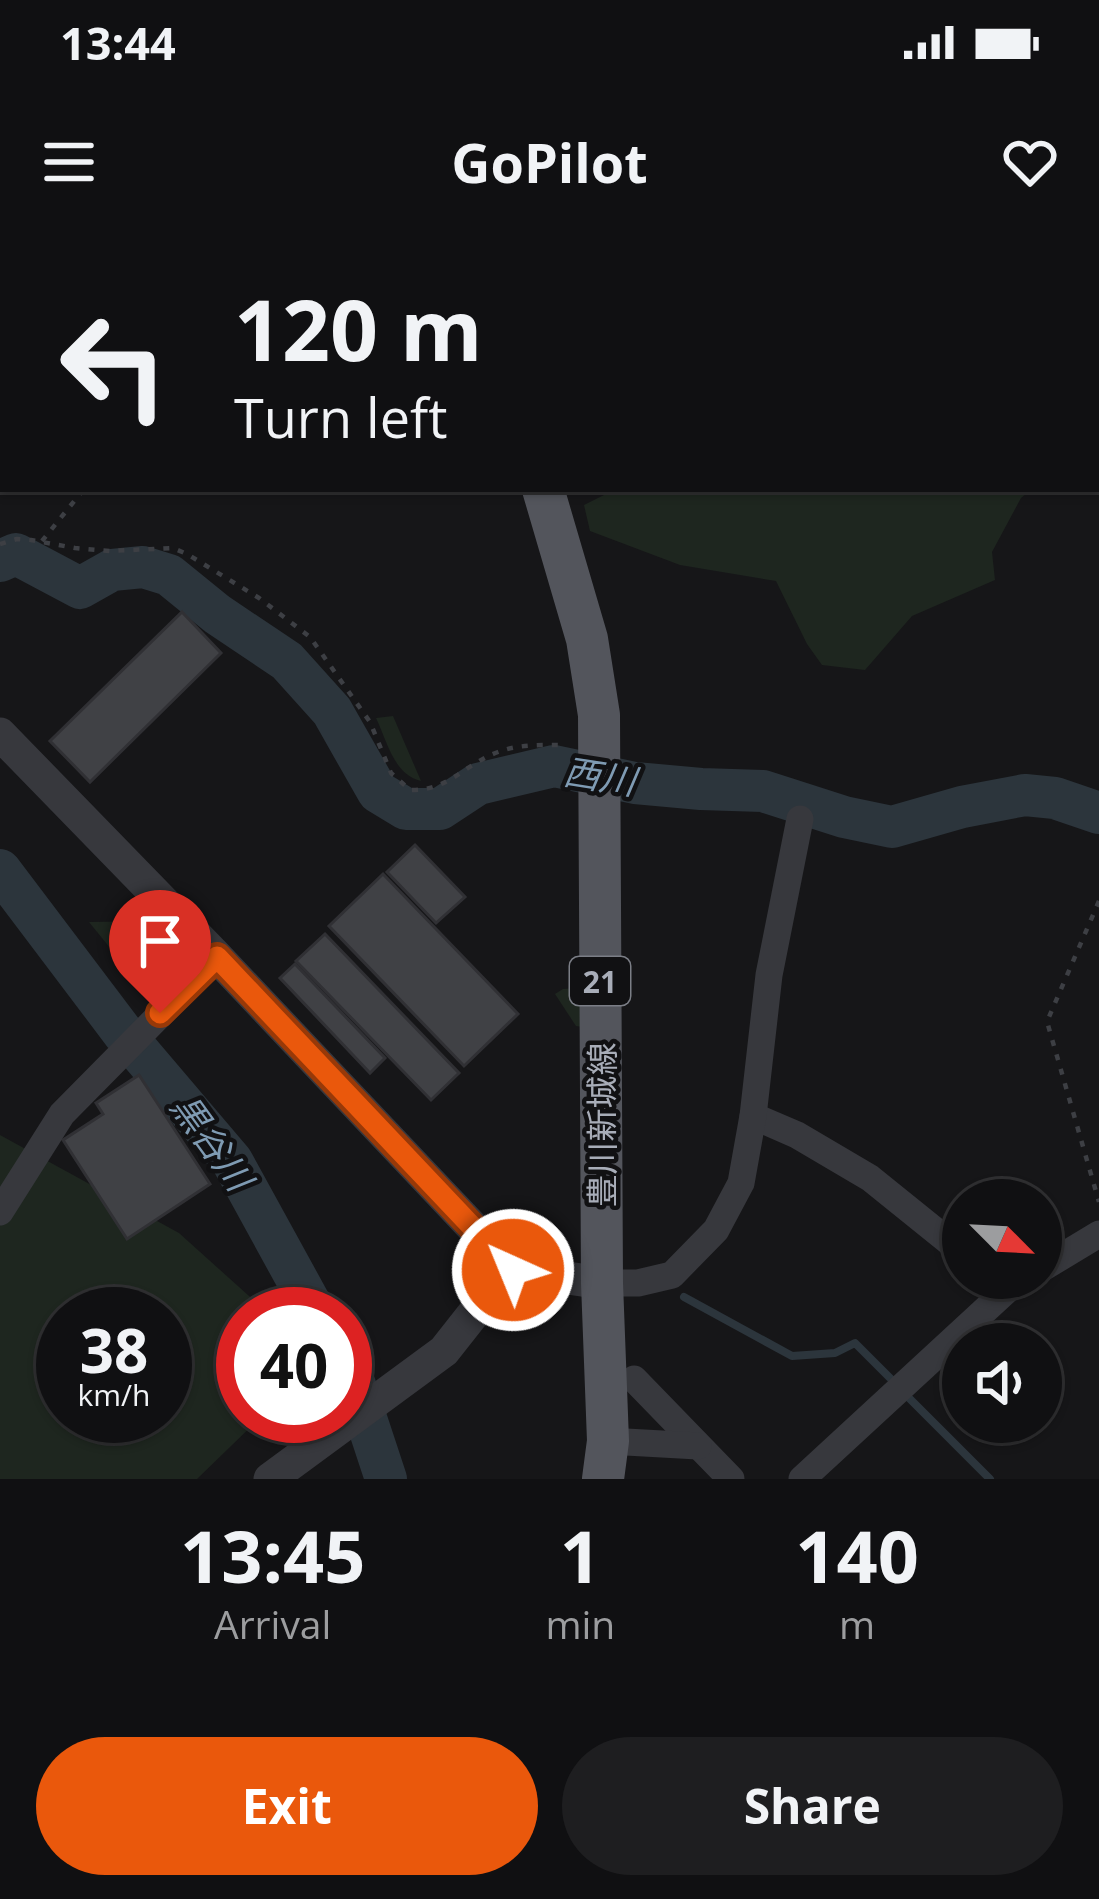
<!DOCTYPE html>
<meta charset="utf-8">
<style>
:root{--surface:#101012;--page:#1e1e20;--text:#f1f3f6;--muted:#9c9d9f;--line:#303032;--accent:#ea580c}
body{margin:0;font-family:"Open Sans","Noto Sans JP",sans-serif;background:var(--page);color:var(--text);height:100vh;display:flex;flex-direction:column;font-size:45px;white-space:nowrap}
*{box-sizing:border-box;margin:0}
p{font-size:39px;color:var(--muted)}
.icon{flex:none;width:66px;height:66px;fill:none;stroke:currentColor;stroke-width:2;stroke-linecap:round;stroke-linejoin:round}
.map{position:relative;height:1239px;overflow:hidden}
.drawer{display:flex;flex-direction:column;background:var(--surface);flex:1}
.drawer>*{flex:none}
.banner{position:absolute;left:0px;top:0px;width:1101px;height:252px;box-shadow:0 3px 9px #0004,0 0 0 3px var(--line);background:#101012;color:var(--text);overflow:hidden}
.needle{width:78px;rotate:114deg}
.buttons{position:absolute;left:942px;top:939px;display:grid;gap:24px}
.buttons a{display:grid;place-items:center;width:120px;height:120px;border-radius:50%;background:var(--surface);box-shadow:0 3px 9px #0004,0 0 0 3px var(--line);font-size:60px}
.speed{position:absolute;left:36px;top:1047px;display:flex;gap:24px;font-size:60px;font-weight:700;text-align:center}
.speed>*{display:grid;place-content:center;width:156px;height:156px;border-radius:50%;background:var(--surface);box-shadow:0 3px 9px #0004,0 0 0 3px var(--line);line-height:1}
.speed small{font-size:30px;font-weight:400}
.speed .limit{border:18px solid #d22;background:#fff;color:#111}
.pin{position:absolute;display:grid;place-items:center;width:102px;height:102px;color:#fff;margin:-123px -51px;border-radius:50% 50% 50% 0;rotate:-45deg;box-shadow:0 0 12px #0007}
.pin .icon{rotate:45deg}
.me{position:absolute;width:132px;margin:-66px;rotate:316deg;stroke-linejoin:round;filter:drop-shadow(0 0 9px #0008)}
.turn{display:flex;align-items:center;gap:42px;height:252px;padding:0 36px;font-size:54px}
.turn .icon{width:156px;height:156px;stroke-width:2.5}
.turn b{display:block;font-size:84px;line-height:102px}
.eta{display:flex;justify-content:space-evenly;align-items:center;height:204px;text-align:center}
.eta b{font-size:72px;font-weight:700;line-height:84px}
.button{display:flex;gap:24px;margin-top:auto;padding:24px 36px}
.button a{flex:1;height:138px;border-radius:72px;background:var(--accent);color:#fff;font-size:48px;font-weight:700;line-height:138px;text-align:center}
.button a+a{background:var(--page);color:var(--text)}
.status{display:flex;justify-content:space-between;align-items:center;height:84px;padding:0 60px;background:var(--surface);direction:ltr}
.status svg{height:33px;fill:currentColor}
header{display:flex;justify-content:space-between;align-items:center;height:156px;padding:0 36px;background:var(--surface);font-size:54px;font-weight:700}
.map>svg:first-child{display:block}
.green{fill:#1e261f;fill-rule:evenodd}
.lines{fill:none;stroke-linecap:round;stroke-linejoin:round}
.stream{stroke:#2c353c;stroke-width:8}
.river{stroke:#2c353c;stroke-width:42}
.building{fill:#404145;stroke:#303034;stroke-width:3}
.path{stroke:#3d3f44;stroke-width:4.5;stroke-dasharray:6 9;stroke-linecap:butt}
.minor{stroke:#37383d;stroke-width:27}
.tertiary{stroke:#37383d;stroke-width:33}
.primary{stroke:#53555c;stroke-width:42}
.route-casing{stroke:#983908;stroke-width:30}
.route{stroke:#ea580c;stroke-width:21}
.labels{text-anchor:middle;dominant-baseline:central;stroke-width:9;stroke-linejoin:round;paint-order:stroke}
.shield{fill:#111113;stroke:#7b7e86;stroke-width:3}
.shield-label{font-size:30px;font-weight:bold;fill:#a8adb8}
.street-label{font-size:33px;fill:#a8adb8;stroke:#111113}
.water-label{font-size:36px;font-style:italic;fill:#7f9bb3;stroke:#111113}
</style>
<div class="status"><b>13:44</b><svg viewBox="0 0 49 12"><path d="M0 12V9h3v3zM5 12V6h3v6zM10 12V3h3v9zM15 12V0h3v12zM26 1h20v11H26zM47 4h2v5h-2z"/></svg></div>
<header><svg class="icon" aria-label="menu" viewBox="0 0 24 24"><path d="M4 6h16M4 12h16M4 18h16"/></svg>GoPilot<svg class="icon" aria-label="heart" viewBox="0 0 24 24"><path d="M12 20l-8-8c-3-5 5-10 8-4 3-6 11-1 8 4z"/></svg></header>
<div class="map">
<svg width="1099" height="1239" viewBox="0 0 1099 1239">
<rect width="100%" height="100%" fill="#161618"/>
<!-- green -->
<g class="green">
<path d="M200 0H484V3H202Z"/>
<path d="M616 249H1032L1021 258 992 312 995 340 912 376 865 430 822 425 807 404 776 341 680 325 590 291 584 265Z"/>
<path d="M393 476 421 541C394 535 387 501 376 478Z"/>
<path d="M159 681 196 722 154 762 89 682Z"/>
<path d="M590 747 588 788 576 786 555 754 563 749Z"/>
<path d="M0 895 179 993 269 1074H243V1176H262L197 1239H0ZM63 1074H165V1176H63Z"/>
</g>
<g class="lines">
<!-- stream -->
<g class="stream">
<path d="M684 1057 792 1116 835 1113 855 1103 891 1139"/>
<path d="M908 1157 990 1239"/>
</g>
<!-- river -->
<g class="river">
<path d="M0 321 16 314 80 348 112 330 143 327 169 335 217 374 287 421 332 471 378 552 406 569H440L478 544 554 526 635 543 701 549 763 551 844 577 892 587 962 567 1025 555 1055 558 1099 573"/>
<path d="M0 630 124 794 232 921 316 1074"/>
<path d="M345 1127 355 1145 386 1239"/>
</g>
</g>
<!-- building -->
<g class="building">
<path d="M182 372 221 413 90 542 50 501Z"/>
<path d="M415 605 465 657 436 683 387 632Z"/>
<path d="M383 634 518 774 464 826 329 686Z"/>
<path d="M325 694 459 833 431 860 296 721Z"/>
<path d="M295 724 385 818 370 833 280 738Z"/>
<path d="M139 835 210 944 127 999 63 900 103 874 96 863Z"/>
</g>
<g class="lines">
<!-- path -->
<g class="path">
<path d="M186 0 188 3"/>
<path d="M42 301 84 249"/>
<path d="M0 304 17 299 31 300 75 308 110 311 173 308 187 314 259 358 310 397 370 482 391 533 410 550C449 551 463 525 498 512 519 504 543 505 565 505"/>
<path d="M1099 661 1049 777 1048 785 1099 962"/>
</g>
<!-- minor -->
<g class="minor">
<path d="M753 876 797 895 870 938 963 1013"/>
<path d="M0 972 62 874 217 717"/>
<path d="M1041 1029 1099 994"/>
<path d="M602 1043H638L672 1035 716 990 741 943 753 876 769 735 800 579"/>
<path d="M634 1139 731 1239"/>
<path d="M608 1201 698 1206"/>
<path d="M802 1239 1008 1049 1026 1038"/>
</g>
<!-- tertiary -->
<g class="tertiary">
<path d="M0 494 217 717 513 1030 602 1043"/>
<path d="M270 1239 444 1111 485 1059 513 1030"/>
</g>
<!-- primary -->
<g class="primary">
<path d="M495 3V0"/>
<path d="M543 249 587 399 599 475 602 1043 608 1201 603 1239"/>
</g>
</g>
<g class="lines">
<defs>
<path id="route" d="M160 773 217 717 513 1030"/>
</defs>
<!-- route casing -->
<use href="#route" class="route-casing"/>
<!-- route -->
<use href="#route" class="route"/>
</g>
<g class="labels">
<!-- shield labels -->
<rect class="shield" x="570" y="717" width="60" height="48" rx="9"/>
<g class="shield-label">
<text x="600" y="741">21</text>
</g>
<!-- street labels -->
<g class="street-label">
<text transform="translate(601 885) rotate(-90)">豊川新城線</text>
</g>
<!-- water labels -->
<g class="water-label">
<text transform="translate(600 536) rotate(9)">西川</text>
<text transform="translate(212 902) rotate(54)">黒谷川</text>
</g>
</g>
</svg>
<div class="buttons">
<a><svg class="needle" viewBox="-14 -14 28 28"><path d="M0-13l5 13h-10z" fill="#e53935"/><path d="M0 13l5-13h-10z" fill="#9c9d9f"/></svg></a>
<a><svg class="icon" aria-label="sound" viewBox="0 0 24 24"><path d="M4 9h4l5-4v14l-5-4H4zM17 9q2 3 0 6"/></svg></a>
</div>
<div class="speed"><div>38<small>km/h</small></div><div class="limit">40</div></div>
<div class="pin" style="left:160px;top:773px;background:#d93025"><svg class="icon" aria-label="arrive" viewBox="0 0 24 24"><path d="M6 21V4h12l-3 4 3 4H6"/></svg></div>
<svg class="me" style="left:513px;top:1030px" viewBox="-20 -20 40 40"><circle r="17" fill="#ea580c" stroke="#fff" stroke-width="3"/><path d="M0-11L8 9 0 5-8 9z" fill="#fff"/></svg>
<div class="banner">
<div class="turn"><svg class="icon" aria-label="left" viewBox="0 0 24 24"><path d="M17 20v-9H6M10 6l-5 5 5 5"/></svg><div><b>120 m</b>Turn left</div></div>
</div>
</div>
<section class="drawer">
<div class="eta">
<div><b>13:45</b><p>Arrival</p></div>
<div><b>1</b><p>min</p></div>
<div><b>140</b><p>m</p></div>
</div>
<div class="button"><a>Exit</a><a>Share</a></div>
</section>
